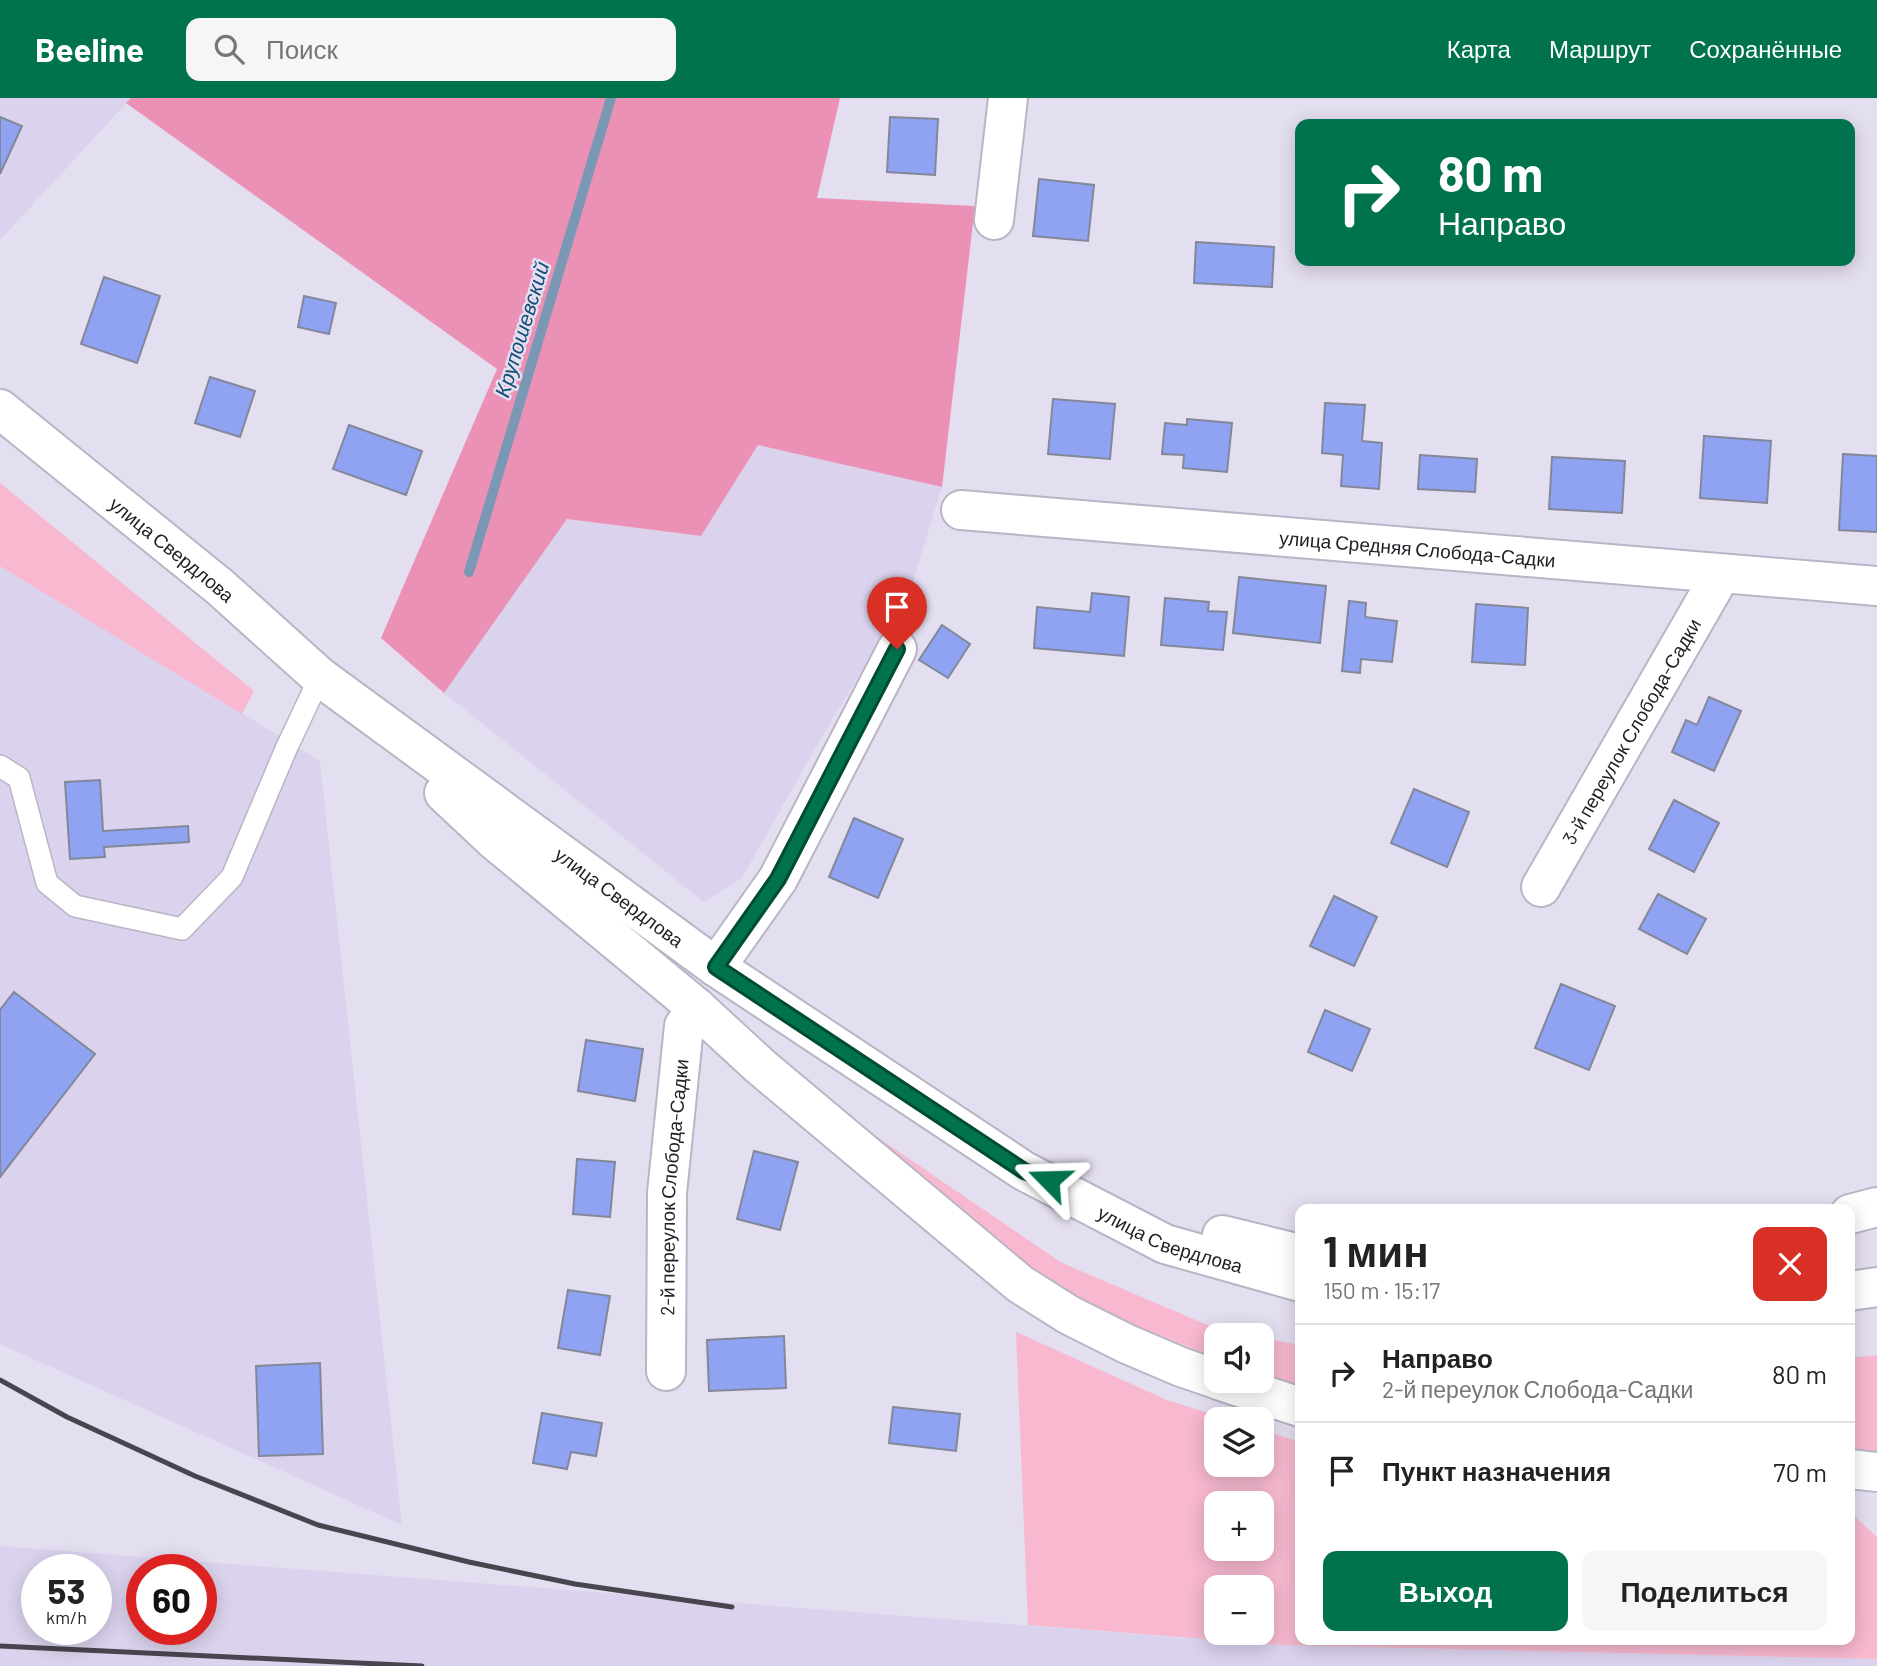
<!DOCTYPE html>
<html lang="ru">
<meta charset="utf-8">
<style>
:root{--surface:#fff;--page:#f6f6f6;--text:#222;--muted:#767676;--line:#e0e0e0;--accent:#00734e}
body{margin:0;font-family:Barlow,sans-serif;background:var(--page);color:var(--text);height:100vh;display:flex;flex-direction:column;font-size:26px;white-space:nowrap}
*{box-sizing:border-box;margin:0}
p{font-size:23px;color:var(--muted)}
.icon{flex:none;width:38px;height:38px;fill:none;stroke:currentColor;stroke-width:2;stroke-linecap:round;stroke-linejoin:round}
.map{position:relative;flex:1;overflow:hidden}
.drawer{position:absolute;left:1295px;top:1106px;width:560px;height:441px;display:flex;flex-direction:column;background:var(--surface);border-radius:14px;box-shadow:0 4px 18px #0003}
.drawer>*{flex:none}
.banner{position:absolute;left:1295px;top:21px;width:560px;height:147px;border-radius:14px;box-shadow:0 4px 18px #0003;background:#00734e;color:#fff;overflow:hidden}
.fabs{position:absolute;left:1204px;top:1225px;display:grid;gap:14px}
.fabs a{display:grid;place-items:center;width:70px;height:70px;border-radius:14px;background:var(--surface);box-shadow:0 4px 18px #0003;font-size:35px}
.speed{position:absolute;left:21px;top:1456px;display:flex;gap:14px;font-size:35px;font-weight:700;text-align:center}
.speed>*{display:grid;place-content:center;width:91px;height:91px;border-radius:50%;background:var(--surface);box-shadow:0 4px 18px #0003;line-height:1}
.speed small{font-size:18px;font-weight:400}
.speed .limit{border:10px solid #d22;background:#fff;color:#111}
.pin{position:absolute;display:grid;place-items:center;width:60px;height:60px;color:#fff;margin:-72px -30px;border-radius:50% 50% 50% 0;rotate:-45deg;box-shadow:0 0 7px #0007}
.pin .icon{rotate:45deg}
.me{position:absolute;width:77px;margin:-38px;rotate:292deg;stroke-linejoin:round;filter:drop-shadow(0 0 5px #0008)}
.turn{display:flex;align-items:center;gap:24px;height:147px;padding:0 28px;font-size:32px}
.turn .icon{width:91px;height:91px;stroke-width:2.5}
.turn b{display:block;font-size:49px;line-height:60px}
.round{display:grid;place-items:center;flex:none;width:74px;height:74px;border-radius:14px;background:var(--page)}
.summary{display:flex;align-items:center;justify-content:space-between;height:119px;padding:0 28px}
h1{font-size:42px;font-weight:700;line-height:52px}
.cta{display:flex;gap:14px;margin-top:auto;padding:14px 28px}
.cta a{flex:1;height:80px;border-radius:14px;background:var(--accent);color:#fff;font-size:28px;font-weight:700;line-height:80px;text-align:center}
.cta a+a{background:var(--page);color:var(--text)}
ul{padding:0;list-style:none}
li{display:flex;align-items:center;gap:21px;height:98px;padding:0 28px;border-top:2px solid var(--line)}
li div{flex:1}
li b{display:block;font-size:26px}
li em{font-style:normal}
header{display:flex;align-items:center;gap:42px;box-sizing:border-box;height:98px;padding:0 35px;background:var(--accent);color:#fff}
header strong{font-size:33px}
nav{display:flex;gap:38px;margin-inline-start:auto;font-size:24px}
.search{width:490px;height:63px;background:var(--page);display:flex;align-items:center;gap:18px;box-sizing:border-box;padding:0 24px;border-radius:14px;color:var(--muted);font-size:26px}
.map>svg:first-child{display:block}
.built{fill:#dbd3ed;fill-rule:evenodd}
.green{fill:#f7b8d0;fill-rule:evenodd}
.forest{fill:#eb91b6}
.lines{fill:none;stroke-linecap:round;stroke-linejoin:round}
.stream{stroke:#7a98b4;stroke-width:10}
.building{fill:#8fa3f2;stroke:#828899;stroke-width:2}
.service-casing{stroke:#b9b4c6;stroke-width:24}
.minor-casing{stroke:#b9b4c6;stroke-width:42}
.primary-casing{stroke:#b9b4c6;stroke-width:42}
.service{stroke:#fff;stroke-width:21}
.minor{stroke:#fff;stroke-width:38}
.primary{stroke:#fff;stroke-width:38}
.rail{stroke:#48454e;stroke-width:5}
.route-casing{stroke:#004b33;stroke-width:18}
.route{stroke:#00734e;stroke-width:12}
.labels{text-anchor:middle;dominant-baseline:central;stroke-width:5;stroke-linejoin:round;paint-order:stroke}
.street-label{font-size:19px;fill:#201e25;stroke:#e4def1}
.water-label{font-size:21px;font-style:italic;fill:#144d75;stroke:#e4def1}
</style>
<header>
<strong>Beeline</strong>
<div class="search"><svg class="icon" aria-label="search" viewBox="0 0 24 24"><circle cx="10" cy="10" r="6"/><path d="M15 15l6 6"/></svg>Поиск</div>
<nav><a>Карта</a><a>Маршрут</a><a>Сохранённые</a></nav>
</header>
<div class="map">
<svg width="1877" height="1568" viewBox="0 0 1877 1568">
<rect width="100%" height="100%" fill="#e4def1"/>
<!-- built -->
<g class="built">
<path d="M0 0H131L0 142Z"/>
<path d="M758 347 942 389 910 493 820 642 742 780 704 804 444 595 567 421 701 438Z"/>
<path d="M0 468 320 663 402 1427 0 1246Z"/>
<path d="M0 1448 1280 1547 1877 1561V1568H0ZM37 1472H96V1531H37ZM142 1472H201V1531H142Z"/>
</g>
<!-- green -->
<g class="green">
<path d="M0 385 254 593 242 616 0 468Z"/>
<path d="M755 956 1062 1165 1226 1235 1242 1237H1216V1260L1058 1196Z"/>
<path d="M1016 1234 1167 1302 1227 1321H1216V1367H1262V1332L1300 1344V1542H1850V1417H1853L1877 1439V1561L1280 1547 1028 1527ZM1262 1405V1451H1216V1405ZM1216 1489H1262V1535H1216Z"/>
<path d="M1262 1240 1300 1247V1294L1262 1279Z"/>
<path d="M1877 1257V1367L1850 1366V1260Z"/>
</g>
<!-- forest -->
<path class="forest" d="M131 0H840L817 100 975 108 942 389 758 347 701 438 567 421 444 595 381 540 497 271 126 5Z"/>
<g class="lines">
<!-- stream -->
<path class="stream" d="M469 474 611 0"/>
</g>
<!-- building -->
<g class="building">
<path d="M0 19 22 28 0 76Z"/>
<path d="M890 19 938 21 935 77 887 74Z"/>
<path d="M1039 81 1094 87 1088 143 1033 138Z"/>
<path d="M1196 144 1274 149 1272 189 1194 185Z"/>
<path d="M104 179 160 198 137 265 81 246Z"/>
<path d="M304 198 336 205 329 236 298 229Z"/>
<path d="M210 279 255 293 240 339 195 325Z"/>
<path d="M1053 301 1115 306 1110 361 1048 356Z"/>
<path d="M1325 305 1365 307 1362 343 1382 345 1379 391 1341 388 1343 357 1322 355Z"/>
<path d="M1187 321 1232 325 1227 374 1183 370 1184 357 1162 356 1165 325 1187 327Z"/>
<path d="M349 327 422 353 406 397 333 371Z"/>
<path d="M1704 338 1771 343 1767 405 1700 400Z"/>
<path d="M1843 356 1877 358V434L1839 432Z"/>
<path d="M1420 357 1477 361 1475 394 1418 391Z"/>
<path d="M1552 359 1625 363 1622 415 1549 411Z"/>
<path d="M1239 479 1326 488 1320 545 1233 535Z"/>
<path d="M1092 495 1129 499 1124 558 1034 550 1037 509 1090 514Z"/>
<path d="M1165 500 1209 504 1208 513 1227 514 1223 552 1161 547Z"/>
<path d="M1349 503 1366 505 1365 519 1397 523 1392 564 1361 561 1360 575 1342 573Z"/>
<path d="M1476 506 1528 510 1525 567 1472 564Z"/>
<path d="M942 527 970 546 948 580 919 562Z"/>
<path d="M1709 599 1741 613 1714 673 1672 654 1686 622 1697 627Z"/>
<path d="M100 682 103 733 188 728 189 744 104 749 105 759 70 761 65 684Z"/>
<path d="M1414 691 1469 714 1447 769 1391 745Z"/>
<path d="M1674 702 1719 725 1694 774 1649 751Z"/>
<path d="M854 720 903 741 878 800 829 779Z"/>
<path d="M1658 796 1706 821 1687 856 1639 831Z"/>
<path d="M1334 798 1377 819 1354 868 1310 848Z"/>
<path d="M1561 886 1615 908 1589 972 1535 950Z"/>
<path d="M14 894 95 956 0 1079V912Z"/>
<path d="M1325 912 1370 931 1352 973 1308 954Z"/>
<path d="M586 942 643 951 635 1003 578 993Z"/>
<path d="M754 1053 798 1064 780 1132 737 1121Z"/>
<path d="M577 1061 615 1064 610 1119 573 1116Z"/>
<path d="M568 1192 610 1198 600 1257 558 1250Z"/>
<path d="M784 1238 786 1290 709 1293 707 1242Z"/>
<path d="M320 1265 323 1356 259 1358 256 1268Z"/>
<path d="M893 1309 960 1316 956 1353 889 1345Z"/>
<path d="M542 1315 602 1325 596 1358 571 1354 567 1371 533 1365Z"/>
</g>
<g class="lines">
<defs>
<path id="service" d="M0 668 19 680 47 785 75 808 182 831 232 779 286 651 320 579"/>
<g id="minor">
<path d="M994 122 1008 0"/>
<path id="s1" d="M961 412 1877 488"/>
<path id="s2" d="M1541 789 1721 476"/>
<path d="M716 869 778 781 897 551"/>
<path id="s3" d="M666 1273 667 1095 684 928 697 910"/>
</g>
<g id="primary">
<path id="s4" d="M0 311 220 489 320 579 716 869 1024 1073 1165 1146 1300 1184"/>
<path d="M444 695 493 741 697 910 760 968 1020 1186 1069 1217 1127 1246 1181 1269 1216 1281"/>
<path d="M1850 1116 1877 1109"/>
<path d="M1222 1137 1300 1156"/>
<path d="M1850 1193 1877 1189"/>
<path d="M1221 1283 1300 1309"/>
<path d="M1850 1371 1877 1374"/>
</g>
</defs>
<!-- service casing -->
<use href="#service" class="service-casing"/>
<!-- minor casing -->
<use href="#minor" class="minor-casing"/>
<!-- primary casing -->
<use href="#primary" class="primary-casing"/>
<!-- service -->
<use href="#service" class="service"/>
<!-- minor -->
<use href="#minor" class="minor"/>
<!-- primary -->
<use href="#primary" class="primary"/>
<!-- rail -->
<g class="rail">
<path d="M0 1282 67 1319 195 1378 318 1427 469 1464 575 1486 732 1509"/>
<path d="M0 1548 422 1568"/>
</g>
</g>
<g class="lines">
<defs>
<path id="route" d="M897 551 778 781 716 869 1024 1073 1049 1082"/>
</defs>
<!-- route casing -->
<use href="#route" class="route-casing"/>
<!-- route -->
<use href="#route" class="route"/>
</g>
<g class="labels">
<!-- street labels -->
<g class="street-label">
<text stroke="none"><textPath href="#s4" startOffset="222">улица Свердлова</textPath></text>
<text stroke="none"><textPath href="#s1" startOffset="458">улица Средняя Слобода-Садки</textPath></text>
<text stroke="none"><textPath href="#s2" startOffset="180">3-й переулок Слобода-Садки</textPath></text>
<text stroke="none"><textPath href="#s4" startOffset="789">улица Свердлова</textPath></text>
<text stroke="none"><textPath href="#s3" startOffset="184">2-й переулок Слобода-Садки</textPath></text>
<text stroke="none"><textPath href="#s4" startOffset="1440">улица Свердлова</textPath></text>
</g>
<!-- water labels -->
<g class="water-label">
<text transform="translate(521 231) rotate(-73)">Крупошевский</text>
</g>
</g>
</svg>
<div class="fabs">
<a><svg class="icon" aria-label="sound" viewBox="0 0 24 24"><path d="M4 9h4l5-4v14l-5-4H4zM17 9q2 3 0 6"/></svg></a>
<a><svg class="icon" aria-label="layers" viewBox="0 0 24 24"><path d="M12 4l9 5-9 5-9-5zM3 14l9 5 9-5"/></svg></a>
<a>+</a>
<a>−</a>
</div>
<div class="speed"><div>53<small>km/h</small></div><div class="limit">60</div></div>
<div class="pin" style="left:897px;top:551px;background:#d93025"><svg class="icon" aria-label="arrive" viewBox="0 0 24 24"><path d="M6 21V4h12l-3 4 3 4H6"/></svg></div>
<svg class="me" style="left:1049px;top:1082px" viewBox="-20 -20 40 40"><path d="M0-17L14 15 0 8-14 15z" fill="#00734e" stroke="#fff" stroke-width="4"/></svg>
<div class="banner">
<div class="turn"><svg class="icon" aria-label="right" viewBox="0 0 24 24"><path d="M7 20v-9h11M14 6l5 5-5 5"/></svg><div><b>80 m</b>Направо</div></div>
</div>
<section class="drawer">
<div class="summary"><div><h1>1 мин</h1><p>150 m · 15:17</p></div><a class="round" style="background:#d93025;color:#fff"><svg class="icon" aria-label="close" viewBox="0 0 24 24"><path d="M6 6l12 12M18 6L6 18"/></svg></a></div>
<ul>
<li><svg class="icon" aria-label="right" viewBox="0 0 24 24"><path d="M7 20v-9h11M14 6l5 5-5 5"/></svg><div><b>Направо</b><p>2-й переулок Слобода-Садки</p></div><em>80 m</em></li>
<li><svg class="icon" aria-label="arrive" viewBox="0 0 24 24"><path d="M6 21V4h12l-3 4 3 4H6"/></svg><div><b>Пункт назначения</b></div><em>70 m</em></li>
</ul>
<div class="cta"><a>Выход</a><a>Поделиться</a></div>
</section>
</div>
